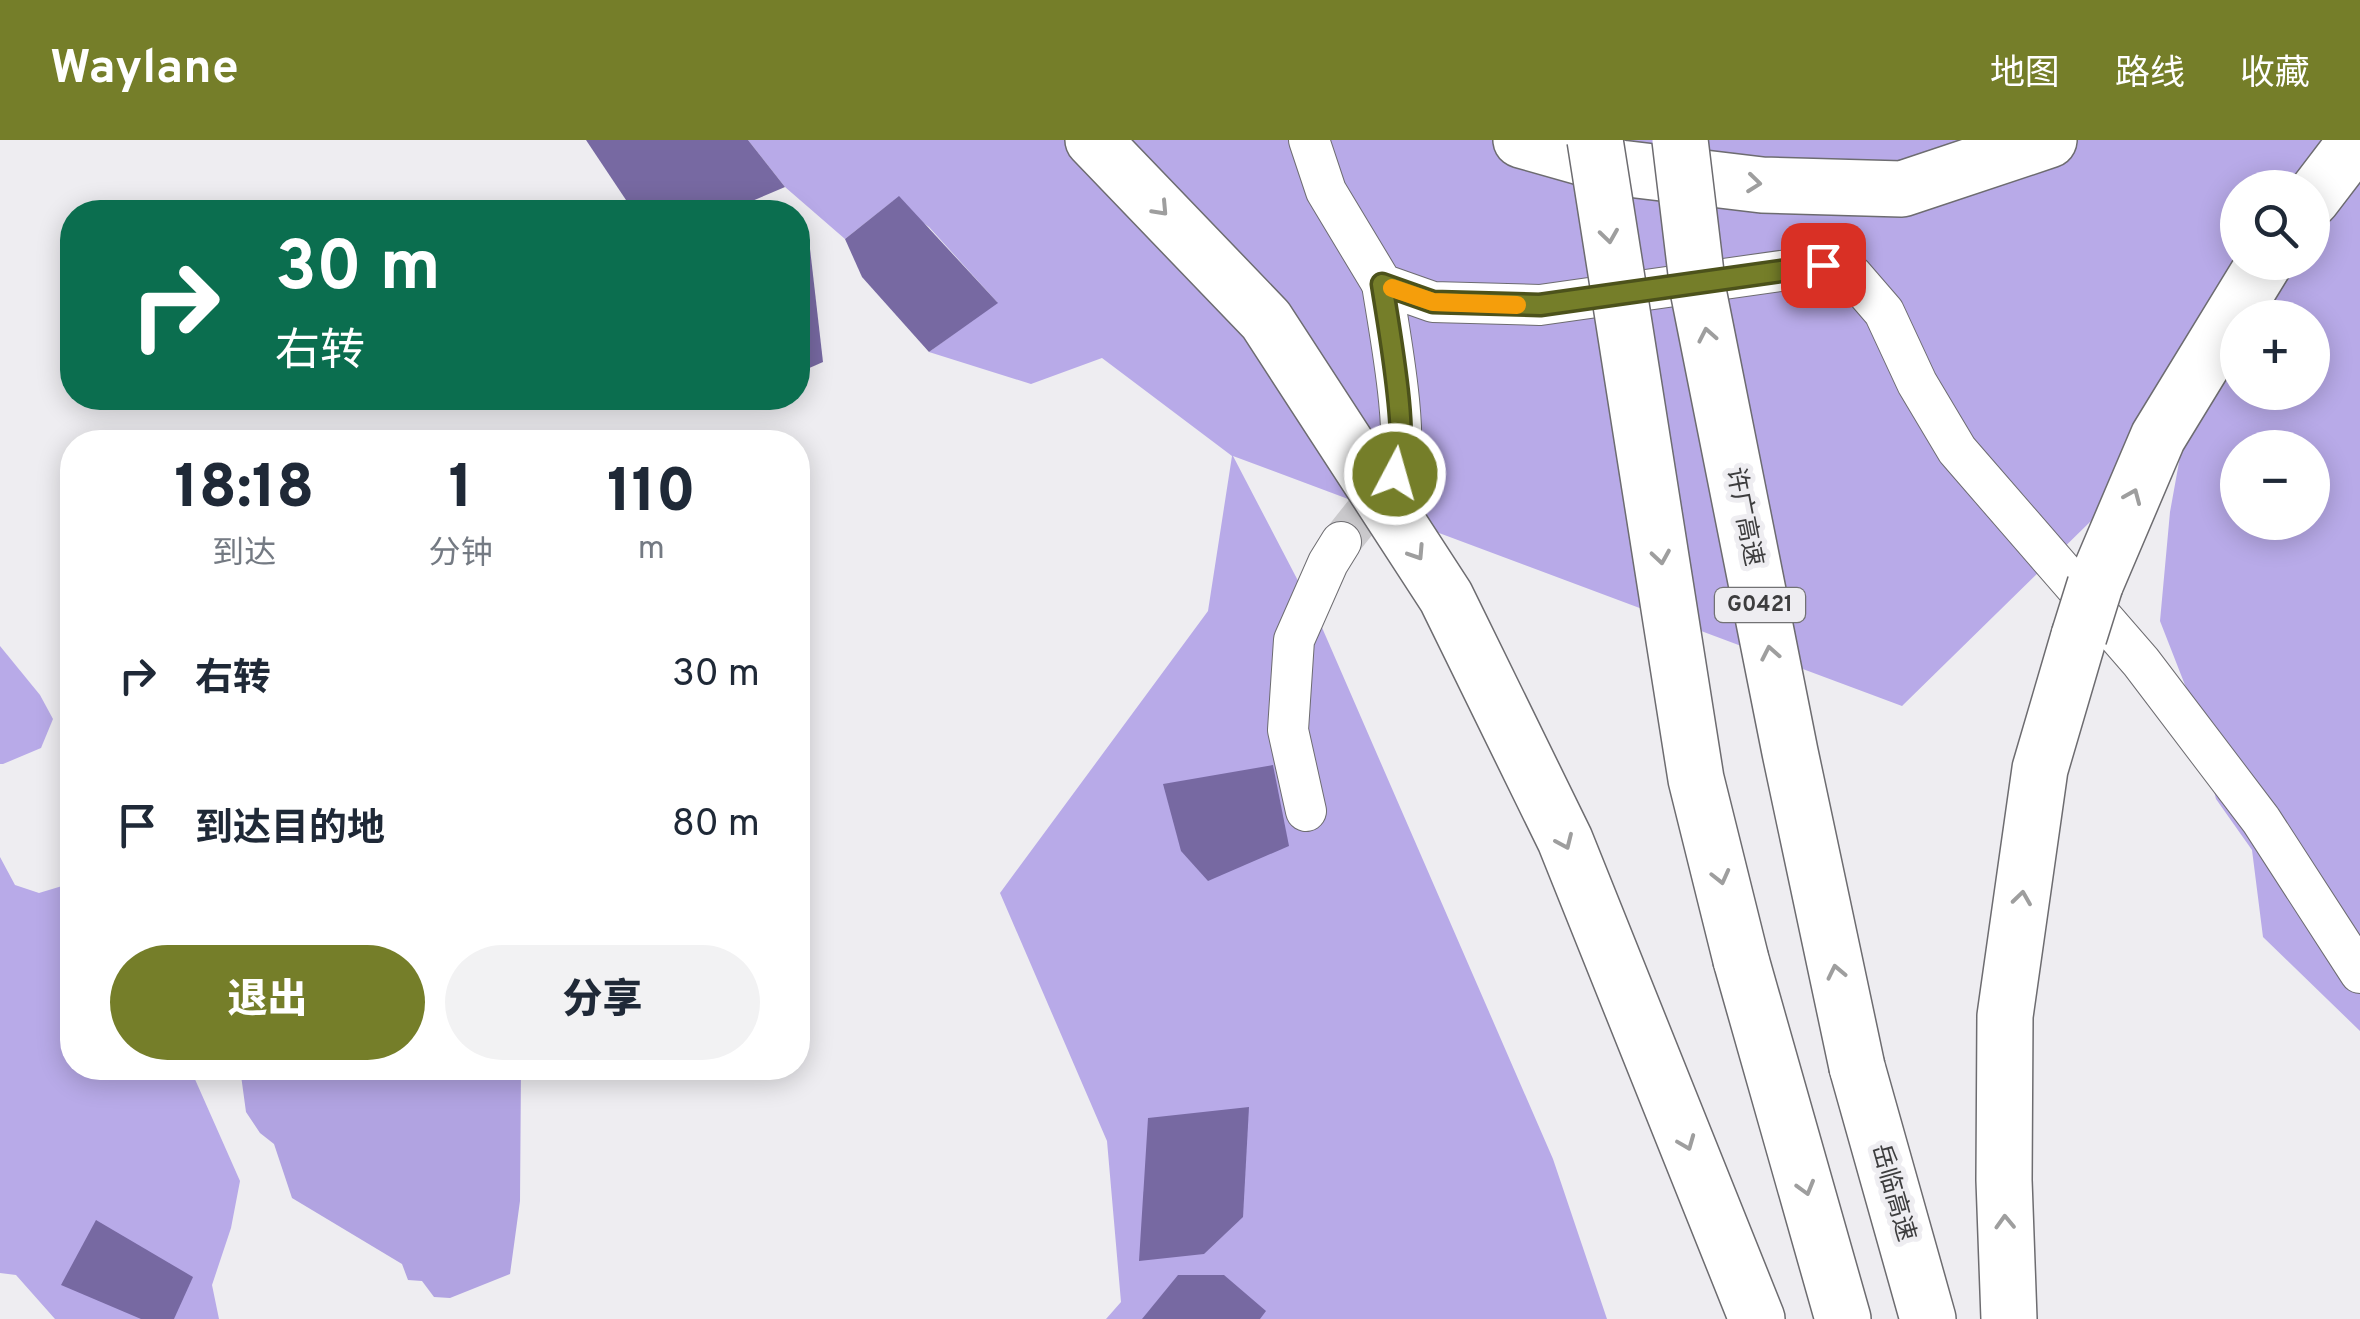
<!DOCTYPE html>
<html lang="zh">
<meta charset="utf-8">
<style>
:root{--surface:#fff;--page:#f2f2f3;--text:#1f2937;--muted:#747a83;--accent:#757e29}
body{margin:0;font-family:Overpass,"Noto Sans SC",sans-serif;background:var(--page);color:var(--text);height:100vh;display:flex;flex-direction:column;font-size:38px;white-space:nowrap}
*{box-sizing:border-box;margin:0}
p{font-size:32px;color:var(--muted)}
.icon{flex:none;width:55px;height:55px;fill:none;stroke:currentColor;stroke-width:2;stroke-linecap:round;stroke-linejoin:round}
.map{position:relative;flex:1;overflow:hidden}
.drawer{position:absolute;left:60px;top:290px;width:750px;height:650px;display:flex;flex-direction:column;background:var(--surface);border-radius:40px;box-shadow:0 5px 25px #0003}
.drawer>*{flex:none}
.guide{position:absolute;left:60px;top:60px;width:750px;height:210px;border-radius:40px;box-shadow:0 5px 25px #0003;background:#0b6e4f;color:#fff;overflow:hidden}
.buttons{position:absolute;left:2220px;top:30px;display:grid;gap:20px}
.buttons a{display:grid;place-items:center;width:110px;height:110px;border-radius:50%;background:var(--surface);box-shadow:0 5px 25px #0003;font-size:50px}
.pin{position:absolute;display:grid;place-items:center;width:85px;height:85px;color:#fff;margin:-42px;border-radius:20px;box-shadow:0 5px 15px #0006}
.me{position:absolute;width:110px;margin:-55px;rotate:6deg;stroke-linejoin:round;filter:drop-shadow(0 0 8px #0008)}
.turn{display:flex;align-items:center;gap:35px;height:210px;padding:0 50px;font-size:45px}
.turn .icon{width:130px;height:130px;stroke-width:2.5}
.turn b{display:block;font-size:70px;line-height:85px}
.eta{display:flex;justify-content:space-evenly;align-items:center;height:170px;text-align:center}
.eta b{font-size:60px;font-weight:800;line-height:70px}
.button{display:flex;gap:20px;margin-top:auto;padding:20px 50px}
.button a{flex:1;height:115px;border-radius:60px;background:var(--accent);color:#fff;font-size:40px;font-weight:800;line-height:115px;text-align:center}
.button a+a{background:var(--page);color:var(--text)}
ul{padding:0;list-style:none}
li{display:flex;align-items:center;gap:30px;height:150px;padding:0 50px}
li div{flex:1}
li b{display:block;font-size:38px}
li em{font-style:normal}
header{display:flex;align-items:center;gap:60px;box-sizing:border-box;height:140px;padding:0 50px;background:var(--accent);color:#fff}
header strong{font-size:48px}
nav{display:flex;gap:55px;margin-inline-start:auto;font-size:35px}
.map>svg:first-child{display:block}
.forest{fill:#b8aae8;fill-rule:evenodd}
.water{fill:#b1a3e1}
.building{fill:#7769a2}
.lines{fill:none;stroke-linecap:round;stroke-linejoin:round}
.minor-tunnel{stroke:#cbcacd;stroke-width:40;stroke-dasharray:40 20;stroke-linecap:butt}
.minor-casing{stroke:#6d6c70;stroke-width:42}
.highway-casing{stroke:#6d6c70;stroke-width:58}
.minor{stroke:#fff;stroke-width:40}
.highway{stroke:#fff;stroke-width:55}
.highway-bridge-casing{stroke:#6d6c70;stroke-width:58;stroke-linecap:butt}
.highway-bridge{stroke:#fff;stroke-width:55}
.oneway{stroke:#9e9e9e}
.route-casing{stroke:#4c521b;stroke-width:25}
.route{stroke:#757e29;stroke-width:18}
.slow{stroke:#f59e0b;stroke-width:18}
.labels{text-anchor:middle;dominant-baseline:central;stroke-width:10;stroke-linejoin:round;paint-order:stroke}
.shield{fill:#eeedf1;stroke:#727274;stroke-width:2.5}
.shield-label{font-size:22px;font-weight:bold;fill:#3d3d3e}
.street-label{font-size:25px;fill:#3d3d3e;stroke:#eeedf1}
</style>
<header>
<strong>Waylane</strong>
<nav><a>地图</a><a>路线</a><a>收藏</a></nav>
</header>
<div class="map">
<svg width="2360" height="1179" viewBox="0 0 2360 1179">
<rect width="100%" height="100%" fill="#eeedf1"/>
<!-- forest -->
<g class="forest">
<path d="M748 0H2360V891L2263 797 2252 710 2216 659 2192 563 2160 481 2170 372 2185 289 1902 566 1233 316 1320 483 1553 1019 1607 1179H1106L1121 1162 1107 1001 1000 753 1208 471 1232 316 1102 218 1031 244 929 212 997 162 929 87 893 61 845 99 785 47ZM2238 48H2312V122H2238ZM2238 178H2312V252H2238ZM2238 308H2312V382H2238Z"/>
<path d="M0 506 40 555 53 579 41 608 3 624H0Z"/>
<path d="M0 717 15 745 39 753 72 743V928H190L240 1041 231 1088 212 1145 219 1179H55L16 1135 0 1133Z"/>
</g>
<!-- water -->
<path class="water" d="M240 928H521L520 1061 510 1134 450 1158 434 1157 422 1141 408 1140 402 1124 292 1058 274 1004 260 993 246 972Z"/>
<!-- building -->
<g class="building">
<path d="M586 0H748L785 47 726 72H634Z"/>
<path d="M899 56 998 163 929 212 862 137 845 99Z"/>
<path d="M798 100H809L823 222 798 233Z"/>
<path d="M1273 625 1289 706 1208 741 1181 711 1163 644Z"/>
<path d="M1249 967 1243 1077 1204 1114 1139 1121 1148 978Z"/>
<path d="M96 1080 193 1137 174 1179H141L61 1145Z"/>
<path d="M1178 1135H1224L1266 1171 1260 1179H1142Z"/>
</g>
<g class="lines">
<!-- minor-tunnel -->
<path class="minor-tunnel" d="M1341 402 1395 334"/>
<defs>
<g id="minor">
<path d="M1309 0 1326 51 1382 144 1433 162 1540 165 1823 125 1852 135 1884 172 1917 243 1957 310 2141 522 2261 680 2360 833"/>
<path d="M1382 144C1387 178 1413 311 1395 334"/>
<path d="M1306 671 1288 590 1294 500 1328 423 1341 402"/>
</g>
<g id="highway">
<path d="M1093 0 1266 180 1446 457 1565 700 1757 1179"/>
<path d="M1521 0 1620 28 1762 45 1902 49 2049 0"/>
<path d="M2312 59 2357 0"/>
<path d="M2095 445 2158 297 2265 122"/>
<path d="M1741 820 1843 1179"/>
<path d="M1857 927 1928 1179"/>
<path d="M2009 1179 2004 1040 2005 876 2040 629 2079 496"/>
</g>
</defs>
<!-- minor casing -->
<use href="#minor" class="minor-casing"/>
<!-- highway casing -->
<use href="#highway" class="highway-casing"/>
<!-- minor -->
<use href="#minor" class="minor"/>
<!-- highway -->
<use href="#highway" class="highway"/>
<defs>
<g id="highway-bridge">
<path d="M1595 0 1696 639 1741 820"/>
<path d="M1680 0 1698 150 1790 612 1857 927"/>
<path d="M2079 496 2095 445"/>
</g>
</defs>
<!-- highway-bridge casing -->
<use href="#highway-bridge" class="highway-bridge-casing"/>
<!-- highway-bridge -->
<use href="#highway-bridge" class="highway-bridge"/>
</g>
<!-- one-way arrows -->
<defs><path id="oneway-chevron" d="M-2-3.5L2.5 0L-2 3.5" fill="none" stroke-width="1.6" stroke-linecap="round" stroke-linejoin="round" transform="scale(2.5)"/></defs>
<g class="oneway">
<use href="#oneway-chevron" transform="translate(1754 43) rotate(6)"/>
<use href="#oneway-chevron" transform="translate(1161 69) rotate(47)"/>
<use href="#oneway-chevron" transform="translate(1609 96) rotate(82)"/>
<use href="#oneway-chevron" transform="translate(1707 195) rotate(-101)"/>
<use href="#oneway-chevron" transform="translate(2133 356) rotate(-67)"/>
<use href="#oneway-chevron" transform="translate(1417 413) rotate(57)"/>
<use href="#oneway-chevron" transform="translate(1661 417) rotate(81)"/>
<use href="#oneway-chevron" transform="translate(1770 513) rotate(-101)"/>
<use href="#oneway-chevron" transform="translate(1565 702) rotate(66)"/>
<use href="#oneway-chevron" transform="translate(1721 737) rotate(76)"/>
<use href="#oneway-chevron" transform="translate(2022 758) rotate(-82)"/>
<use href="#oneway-chevron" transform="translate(1836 832) rotate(-102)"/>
<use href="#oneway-chevron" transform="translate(1687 1003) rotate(68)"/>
<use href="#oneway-chevron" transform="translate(1806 1048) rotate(74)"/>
<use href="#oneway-chevron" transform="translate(2005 1082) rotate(-92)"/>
</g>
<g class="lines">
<defs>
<path id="route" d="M1395 334C1412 310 1387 178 1382 144L1433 162 1540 165 1823 125"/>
</defs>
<!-- route casing -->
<use href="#route" class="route-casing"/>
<!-- route -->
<use href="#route" class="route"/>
<!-- slow -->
<path class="slow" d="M1392 148 1433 162 1517 165"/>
</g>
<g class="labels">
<!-- shield labels -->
<rect class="shield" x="1715" y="448" width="90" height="34" rx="8"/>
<g class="shield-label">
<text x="1760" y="465">G0421</text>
</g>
<!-- street labels -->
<g class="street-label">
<text transform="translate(1743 377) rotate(79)">许广高速</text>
<text transform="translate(1892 1053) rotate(74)">岳临高速</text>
</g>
</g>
</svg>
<div class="buttons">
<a><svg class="icon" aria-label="search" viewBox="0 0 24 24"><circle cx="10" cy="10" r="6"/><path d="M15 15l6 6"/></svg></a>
<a>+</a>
<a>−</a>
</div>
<div class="pin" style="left:1823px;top:125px;background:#d93025"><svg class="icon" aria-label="arrive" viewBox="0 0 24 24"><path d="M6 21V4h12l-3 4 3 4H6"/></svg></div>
<svg class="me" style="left:1395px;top:334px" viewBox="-20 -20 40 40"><circle r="17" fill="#757e29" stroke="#fff" stroke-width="3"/><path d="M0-11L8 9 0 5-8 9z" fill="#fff"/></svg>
<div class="guide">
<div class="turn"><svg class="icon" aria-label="right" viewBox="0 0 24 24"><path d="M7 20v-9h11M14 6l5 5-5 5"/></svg><div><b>30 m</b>右转</div></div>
</div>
<section class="drawer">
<div class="eta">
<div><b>18:18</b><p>到达</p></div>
<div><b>1</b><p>分钟</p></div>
<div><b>110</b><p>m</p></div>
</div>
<ul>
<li><svg class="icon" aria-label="right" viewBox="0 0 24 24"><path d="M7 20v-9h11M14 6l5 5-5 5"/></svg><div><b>右转</b></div><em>30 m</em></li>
<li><svg class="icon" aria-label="arrive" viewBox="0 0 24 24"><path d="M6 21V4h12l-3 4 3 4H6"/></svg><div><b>到达目的地</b></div><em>80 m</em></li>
</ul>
<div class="button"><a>退出</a><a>分享</a></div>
</section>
</div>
